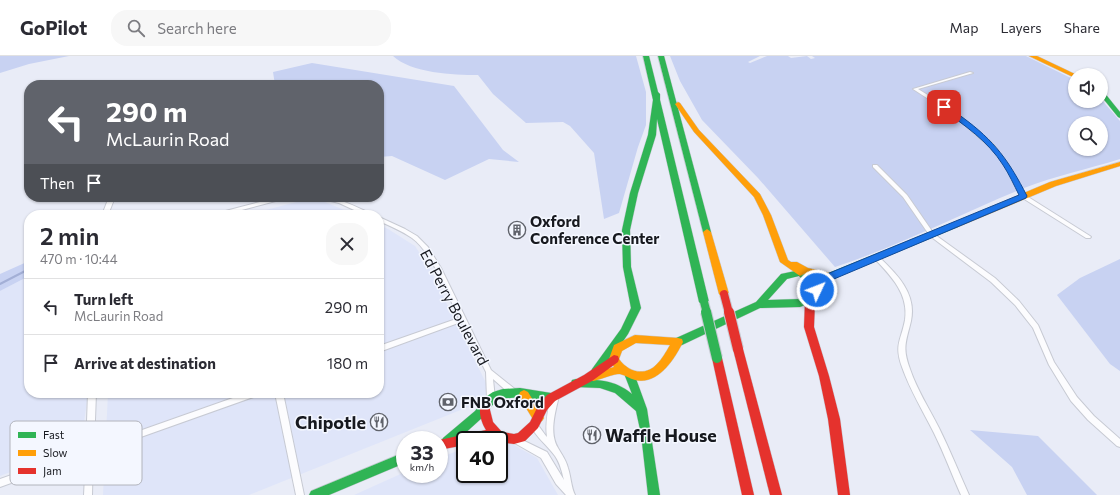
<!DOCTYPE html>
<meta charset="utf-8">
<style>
:root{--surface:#fff;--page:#f7f7f7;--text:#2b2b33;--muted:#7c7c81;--line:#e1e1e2}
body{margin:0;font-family:Commissioner,sans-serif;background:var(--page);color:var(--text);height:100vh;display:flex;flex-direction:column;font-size:15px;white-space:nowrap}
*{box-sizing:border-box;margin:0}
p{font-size:13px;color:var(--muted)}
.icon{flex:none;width:22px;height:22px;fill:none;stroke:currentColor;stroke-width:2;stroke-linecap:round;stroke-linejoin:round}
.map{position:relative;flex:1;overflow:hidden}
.drawer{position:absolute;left:24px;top:154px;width:360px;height:188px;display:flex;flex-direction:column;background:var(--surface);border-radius:16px;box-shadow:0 1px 3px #0004}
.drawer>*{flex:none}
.top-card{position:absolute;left:24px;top:24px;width:360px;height:122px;border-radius:16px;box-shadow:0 1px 3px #0004;background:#60636b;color:#fff;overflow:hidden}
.fabs{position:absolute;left:1068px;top:12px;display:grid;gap:8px}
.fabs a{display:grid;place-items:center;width:40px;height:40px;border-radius:50%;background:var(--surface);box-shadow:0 1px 3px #0004;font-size:20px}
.speed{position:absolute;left:396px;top:375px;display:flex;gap:8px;font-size:20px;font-weight:700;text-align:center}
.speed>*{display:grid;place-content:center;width:52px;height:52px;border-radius:50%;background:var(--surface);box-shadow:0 1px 3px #0004;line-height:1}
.speed small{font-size:10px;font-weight:400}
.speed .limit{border:2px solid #111;border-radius:6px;background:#fff;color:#111}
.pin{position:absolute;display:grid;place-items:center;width:34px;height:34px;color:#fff;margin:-17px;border-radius:8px;box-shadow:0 2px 6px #0006}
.me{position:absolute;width:44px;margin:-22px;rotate:47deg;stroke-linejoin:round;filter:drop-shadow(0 0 3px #0008)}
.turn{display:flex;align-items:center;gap:14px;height:84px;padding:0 16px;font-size:18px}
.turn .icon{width:52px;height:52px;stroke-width:2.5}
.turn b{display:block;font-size:28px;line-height:34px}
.then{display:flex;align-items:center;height:38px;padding:0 16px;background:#0003;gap:8px;font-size:15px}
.round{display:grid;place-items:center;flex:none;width:42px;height:42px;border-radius:16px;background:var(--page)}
.overview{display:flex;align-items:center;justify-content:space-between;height:68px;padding:0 16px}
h1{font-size:24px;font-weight:600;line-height:30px}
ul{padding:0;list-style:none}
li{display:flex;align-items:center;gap:12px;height:56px;padding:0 16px;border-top:1px solid var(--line)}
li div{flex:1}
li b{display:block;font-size:15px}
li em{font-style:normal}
header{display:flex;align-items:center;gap:24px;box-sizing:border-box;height:56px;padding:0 20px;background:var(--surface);border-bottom:1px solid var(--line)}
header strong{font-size:19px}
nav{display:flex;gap:22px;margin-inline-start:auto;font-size:14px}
.search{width:280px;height:36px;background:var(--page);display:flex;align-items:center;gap:10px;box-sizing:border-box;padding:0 14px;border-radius:16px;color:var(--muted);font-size:15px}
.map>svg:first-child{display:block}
.built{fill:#dfe5f9}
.green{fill:#c8d2f2;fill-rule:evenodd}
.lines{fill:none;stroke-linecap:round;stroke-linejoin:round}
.stream{stroke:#a3afd6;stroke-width:2}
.street-casing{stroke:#c7cad3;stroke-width:2}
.fast-casing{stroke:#c7cad3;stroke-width:1}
.slow-casing{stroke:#c7cad3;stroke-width:1}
.jam-casing{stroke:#c7cad3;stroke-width:1}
.street{fill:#fcfcfe;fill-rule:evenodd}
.fast{fill:#30b455;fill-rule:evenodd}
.slow{fill:#ff9f0a;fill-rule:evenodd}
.jam{fill:#e5322d;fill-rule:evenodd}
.fast-bridge-far1-casing{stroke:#c7cad3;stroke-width:10;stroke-linecap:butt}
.fast-bridge-casing{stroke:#c7cad3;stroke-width:12;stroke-linecap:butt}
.jam-bridge-far1-casing{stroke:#c7cad3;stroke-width:10;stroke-linecap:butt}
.jam-bridge-casing{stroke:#c7cad3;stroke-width:12;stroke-linecap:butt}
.fast-bridge-far1{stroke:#30b455;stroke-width:8}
.fast-bridge{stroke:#30b455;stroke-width:10}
.jam-bridge-far1{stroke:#e5322d;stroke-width:8}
.jam-bridge{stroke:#e5322d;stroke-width:10}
.route{fill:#1a73e8;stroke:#114b97}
.labels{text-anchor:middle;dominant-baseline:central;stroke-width:3;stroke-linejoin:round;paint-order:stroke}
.poi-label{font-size:15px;font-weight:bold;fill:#17191f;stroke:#f4f7ff;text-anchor:start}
.street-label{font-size:15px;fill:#17191f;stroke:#f4f7ff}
.near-poi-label{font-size:18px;font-weight:bold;fill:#17191f;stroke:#f4f7ff;text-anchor:end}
.key{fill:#f4f7ff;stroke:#b2b4bc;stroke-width:1}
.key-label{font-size:11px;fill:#17191f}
</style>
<header>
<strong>GoPilot</strong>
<div class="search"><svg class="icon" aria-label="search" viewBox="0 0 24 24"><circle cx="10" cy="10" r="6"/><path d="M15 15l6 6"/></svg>Search here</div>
<nav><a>Map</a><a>Layers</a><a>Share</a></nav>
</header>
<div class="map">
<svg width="1120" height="439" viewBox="0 0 1120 439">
<rect width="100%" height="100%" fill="#e9ecf7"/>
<!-- built -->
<g class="built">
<path d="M300 145 325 146 356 159H247Z"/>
<path d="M379 169 388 173 415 190 427 208 493 341 249 439H103L108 337H379Z"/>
<path d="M29 220V337H88L81 389 0 420V235Z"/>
<path d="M496 379 537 402 558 439H354L405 416V418H439V402L465 392V418H499V384Z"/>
</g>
<!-- green -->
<g class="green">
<path d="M0 0H69L29 8 0 17Z"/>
<path d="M393 0H636L646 36V69L638 91 619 157 604 163 594 97 570 70 563 66 526 67 493 38 478 19C453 19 411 17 393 0Z"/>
<path d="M670 0H760L748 6 750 7 767 0H788L791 2 807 0 811 3 815 2 812 0H1026L1075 24V45H1101V43L1120 65V103C1088 113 1055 120 1024 132 960 158 899 190 835 211L758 122 702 64 680 25ZM1075 67H1101V93H1075Z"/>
<path d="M312 7 454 30 503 94 519 106 489 103 445 124 392 100 379 101V29H275L273 16Z"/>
<path d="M1120 203V315L1110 308 1057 239 1080 222Z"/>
<path d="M29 205V220L0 235V218Z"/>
<path d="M970 374 1038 380 1097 439H1027L1012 411Z"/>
</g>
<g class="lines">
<!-- stream -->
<path class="stream" d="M0 228 29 213"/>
<defs>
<g id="street">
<path d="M970 16 973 17 918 33 957 57 994 89 1008 108 1025 139 1090 180 1091 181 1090 182H1086L1021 141 1004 108 990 91 953 59 913 33Z"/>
<path d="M873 109H877L907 139 934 178 995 222 1019 245 1038 269 1054 306 1077 341 1094 360 1120 383V391L1117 390 1088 364 1071 345 1049 309 1033 272 1015 249 991 226 930 180 903 141 873 111Z"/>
<path d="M109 141H115L108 159H102Z"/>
<path d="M279 141H288L287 142 223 159H213L214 158Z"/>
<path d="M318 141C338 141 354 150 372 158L373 159H365L339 147 319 142Z"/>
<path d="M379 161 405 173 417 180 428 191 441 212 491 314 516 334 517 336 516 338 513 339 510 338 493 323 495 343 494 345 491 346 488 345 487 343 486 316 461 266 379 296V290L459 262C448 240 432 196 412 182 402 175 390 170 379 165Z"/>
<path d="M877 200 879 201C897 218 917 238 911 265 906 286 902 291 910 313 917 334 929 352 939 372 950 394 959 417 969 439H961C952 419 944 397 934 377 923 355 910 334 902 311 894 288 901 285 905 264 909 238 891 220 875 203L874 202Z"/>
<path d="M88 337H96L94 391 247 337H260L259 339 93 398 92 439H84L86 400 0 431V423L86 393Z"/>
<path d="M275 337H283L304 439H296Z"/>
<path d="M555 337 558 338 559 340C555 357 549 377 558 392 562 399 566 404 568 412 571 421 571 431 575 439H566L556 428 541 402 511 385 510 383 511 381 514 380 547 396 564 424C562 416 560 407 555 400 547 389 536 381 530 369L531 367 534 366C538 367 543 377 547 381 545 367 548 353 551 340L552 338Z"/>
</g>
<g id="fast">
<path d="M643 0H649L658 36 660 38V44L709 246 707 248H701L699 246 657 63 656 79 638 137 630 174 631 211 641 252 628 278 600 319 596 320 592 319 591 316 592 313 621 273 631 252 623 211 622 174 630 137 648 79 653 44Z"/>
<path d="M658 0H664L711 176 710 178 707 179 703 176Z"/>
<path d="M1101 34 1103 35 1120 56V62L1118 61 1101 40Z"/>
<path d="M955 166 959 169 958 171 834 222 821 226 817 225 820 233 817 244 800 251 760 252 682 289 678 290 674 289 673 286 674 283 756 246 781 218 800 214 807 217 821 220ZM799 220 810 230V240L800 243 768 244 787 223Z"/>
<path d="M630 316 634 317 635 320 647 353 660 439H648L641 378 636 355 615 337 600 332 576 331 572 330 571 327 572 324 576 323C598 324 614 323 632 338L625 320 626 317Z"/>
<path d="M520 332 551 337 555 339 556 342 555 345 551 347 520 341 500 343 495 346 483 361 451 390 447 391 443 390 441 386 443 382 475 355 487 340 493 336 503 333Z"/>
<path d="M405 396V407L329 439H309L311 435Z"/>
</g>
<g id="slow">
<path d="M1029 0H1037L1077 19H1075V22L1073 21Z"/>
<path d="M678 46 680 47 699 74 760 138 771 159 788 204 791 206H797L808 212 834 218 836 220 834 222 831 223 804 218 800 220 780 206 763 159 754 141 694 76 675 48Z"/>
<path d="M1120 106V110L1056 130 958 171 955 172 951 169 952 167 1050 126Z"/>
<path d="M707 173 711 176 729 238 727 240H721L719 238 703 176Z"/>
<path d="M635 279 678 282 682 283 683 286C674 304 658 329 635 324 630 323 625 319 620 318 615 317 599 324 593 325L589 324 588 321 589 318 614 311 609 303 614 289ZM636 287 670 289C666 296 662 303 657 308 645 321 628 316 619 303L622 295Z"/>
<path d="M524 334 528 336 542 359 544 362 542 365 538 367 534 365 520 342 519 339 520 336Z"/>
</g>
<g id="jam">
<path d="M810 241 813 243 815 245 814 271 829 320 840 363 850 439H838L828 363 819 320 804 271 805 245 807 243Z"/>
<path d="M738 289 742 290 743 293 782 439H770L733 293 734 290Z"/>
<path d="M717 298 721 299 722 302 754 439H742L712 302 713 299Z"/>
<path d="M614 299 618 300 619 303 618 306 592 325 555 345 547 354 538 372 525 385 514 388 499 386V384H465V389L439 394V384L486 374C482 368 478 356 481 350L485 348 489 350 493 366 502 376 514 378 518 377 530 366 539 348 547 339 584 319Z"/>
</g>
</defs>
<!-- street casing -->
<use href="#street" class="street-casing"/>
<!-- fast casing -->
<use href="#fast" class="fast-casing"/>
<!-- slow casing -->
<use href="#slow" class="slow-casing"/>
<!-- jam casing -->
<use href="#jam" class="jam-casing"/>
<!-- street -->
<use href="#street" class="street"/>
<!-- fast -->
<use href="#fast" class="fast"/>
<!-- slow -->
<use href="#slow" class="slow"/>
<!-- jam -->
<use href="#jam" class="jam"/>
<defs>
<path id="fast-bridge-far1" d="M704 246 707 257"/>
<path id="fast-bridge" d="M706 256 717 302"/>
<path id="jam-bridge-far1" d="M724 238 729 257"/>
<path id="jam-bridge" d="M729 256 738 293"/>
</defs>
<!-- fast-bridge-far1 casing -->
<use href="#fast-bridge-far1" class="fast-bridge-far1-casing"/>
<!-- fast-bridge casing -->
<use href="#fast-bridge" class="fast-bridge-casing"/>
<!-- jam-bridge-far1 casing -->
<use href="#jam-bridge-far1" class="jam-bridge-far1-casing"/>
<!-- jam-bridge casing -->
<use href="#jam-bridge" class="jam-bridge-casing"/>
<!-- fast-bridge-far1 -->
<use href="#fast-bridge-far1" class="fast-bridge-far1"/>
<!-- fast-bridge -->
<use href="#fast-bridge" class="fast-bridge"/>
<!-- jam-bridge-far1 -->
<use href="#jam-bridge-far1" class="jam-bridge-far1"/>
<!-- jam-bridge -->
<use href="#jam-bridge" class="jam-bridge"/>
</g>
<!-- route -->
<path class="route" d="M944 49C950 52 956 57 962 61 995 85 1009 105 1027 140L1026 142 834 223 820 236H814V231L827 218 1019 139C1014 129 1009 118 1003 109 988 85 964 69 942 53V50Z"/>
<!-- icons -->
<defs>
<symbol id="building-ring" viewBox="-11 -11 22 22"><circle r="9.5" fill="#f4f7ff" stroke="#60636b" stroke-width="1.5"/><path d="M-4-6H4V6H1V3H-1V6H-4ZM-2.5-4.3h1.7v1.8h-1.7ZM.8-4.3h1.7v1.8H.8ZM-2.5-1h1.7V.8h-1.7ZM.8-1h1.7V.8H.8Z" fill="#60636b"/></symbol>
<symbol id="bank-ring" viewBox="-11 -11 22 22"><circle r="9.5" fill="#f4f7ff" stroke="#60636b" stroke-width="1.5"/><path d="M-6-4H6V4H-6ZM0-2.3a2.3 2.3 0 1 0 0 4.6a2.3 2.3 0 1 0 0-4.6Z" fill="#60636b"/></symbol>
<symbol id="restaurant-ring" viewBox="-11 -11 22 22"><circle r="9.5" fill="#f4f7ff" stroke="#60636b" stroke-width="1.5"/><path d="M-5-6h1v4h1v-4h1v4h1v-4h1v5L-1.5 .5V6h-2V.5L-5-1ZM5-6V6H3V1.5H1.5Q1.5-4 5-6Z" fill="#60636b"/></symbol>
</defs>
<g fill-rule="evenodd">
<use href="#building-ring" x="507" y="164" width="20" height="20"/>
<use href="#bank-ring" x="438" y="336" width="20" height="20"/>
<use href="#restaurant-ring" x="369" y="356" width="20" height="20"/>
<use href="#restaurant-ring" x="582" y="369" width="20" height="20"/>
</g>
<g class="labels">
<!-- poi labels -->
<g class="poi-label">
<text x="530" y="165">Oxford<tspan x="530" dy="17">Conference Center</tspan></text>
<text x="461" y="346">FNB Oxford</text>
</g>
<!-- street labels -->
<g class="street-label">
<text transform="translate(455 251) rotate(62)">Ed Perry Boulevard</text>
</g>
<!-- near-poi labels -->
<g class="near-poi-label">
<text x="366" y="366">Chipotle</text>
<text x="605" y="379" text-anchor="start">Waffle House</text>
</g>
</g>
<!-- legend -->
<rect x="10" y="365" width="132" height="64" rx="6" class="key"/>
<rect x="18" y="376" width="18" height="6" fill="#30b455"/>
<rect x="18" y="394" width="18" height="6" fill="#ff9f0a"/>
<rect x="18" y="412" width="18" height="6" fill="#e5322d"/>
<g class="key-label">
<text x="43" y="383">Fast</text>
<text x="43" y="401">Slow</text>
<text x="43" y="419">Jam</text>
</g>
</svg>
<div class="fabs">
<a><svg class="icon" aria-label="sound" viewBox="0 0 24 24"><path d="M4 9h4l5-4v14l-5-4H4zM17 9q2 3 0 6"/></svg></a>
<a><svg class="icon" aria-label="search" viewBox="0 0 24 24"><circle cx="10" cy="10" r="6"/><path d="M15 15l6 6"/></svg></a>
</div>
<div class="speed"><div>33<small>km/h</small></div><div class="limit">40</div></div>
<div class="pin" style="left:944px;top:51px;background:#d93025"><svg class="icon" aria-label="arrive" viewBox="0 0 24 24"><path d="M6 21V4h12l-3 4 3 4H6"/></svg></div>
<svg class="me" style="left:817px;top:234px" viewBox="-20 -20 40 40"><circle r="17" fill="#1a73e8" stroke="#fff" stroke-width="3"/><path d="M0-11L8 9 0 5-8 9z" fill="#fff"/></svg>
<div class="top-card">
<div class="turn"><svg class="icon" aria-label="left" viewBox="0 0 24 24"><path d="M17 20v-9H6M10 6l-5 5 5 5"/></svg><div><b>290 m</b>McLaurin Road</div></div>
<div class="then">Then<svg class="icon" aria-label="arrive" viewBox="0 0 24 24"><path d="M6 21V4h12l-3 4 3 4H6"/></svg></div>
</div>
<section class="drawer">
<div class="overview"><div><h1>2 min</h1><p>470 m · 10:44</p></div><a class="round"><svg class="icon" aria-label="close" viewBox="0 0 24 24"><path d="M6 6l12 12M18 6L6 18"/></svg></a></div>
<ul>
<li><svg class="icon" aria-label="left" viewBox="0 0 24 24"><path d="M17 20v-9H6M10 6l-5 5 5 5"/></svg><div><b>Turn left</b><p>McLaurin Road</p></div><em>290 m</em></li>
<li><svg class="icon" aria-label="arrive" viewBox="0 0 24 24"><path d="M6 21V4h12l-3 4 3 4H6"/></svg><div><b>Arrive at destination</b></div><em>180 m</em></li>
</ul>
</section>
</div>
